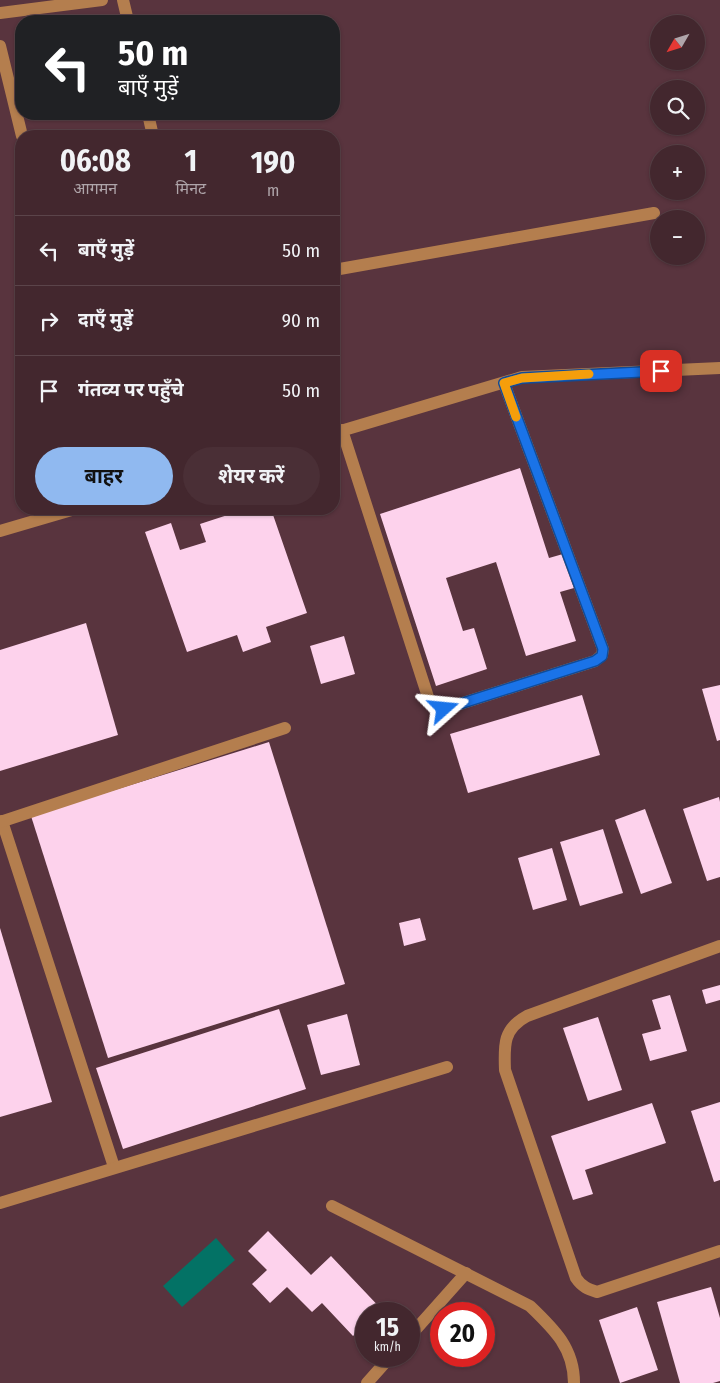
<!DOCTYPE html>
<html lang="hi">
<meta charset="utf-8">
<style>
:root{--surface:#43272e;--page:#4a2f36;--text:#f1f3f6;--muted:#afa5aa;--line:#5b444a;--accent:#90b9f0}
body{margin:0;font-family:"Fira Sans Condensed","Noto Sans Devanagari",sans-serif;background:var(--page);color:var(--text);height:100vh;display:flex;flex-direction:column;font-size:19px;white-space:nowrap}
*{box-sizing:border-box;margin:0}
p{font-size:16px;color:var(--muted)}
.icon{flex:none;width:28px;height:28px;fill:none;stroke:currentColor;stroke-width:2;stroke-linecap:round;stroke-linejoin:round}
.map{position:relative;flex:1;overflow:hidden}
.details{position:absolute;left:15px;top:130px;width:325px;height:385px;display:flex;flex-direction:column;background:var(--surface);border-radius:20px;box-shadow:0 1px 4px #0004,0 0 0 1px var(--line)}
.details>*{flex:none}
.top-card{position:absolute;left:15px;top:15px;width:325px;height:105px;border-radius:20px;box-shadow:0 1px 4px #0004,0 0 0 1px var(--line);background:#202124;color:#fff;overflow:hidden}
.needle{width:32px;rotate:231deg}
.buttons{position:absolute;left:650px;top:15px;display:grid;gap:10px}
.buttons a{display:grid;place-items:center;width:55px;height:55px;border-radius:50%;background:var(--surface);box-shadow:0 1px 4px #0004,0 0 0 1px var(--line);font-size:25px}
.speed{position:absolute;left:355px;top:1302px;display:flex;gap:10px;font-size:25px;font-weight:700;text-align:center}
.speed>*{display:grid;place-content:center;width:65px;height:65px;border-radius:50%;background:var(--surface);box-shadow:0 1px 4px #0004,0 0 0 1px var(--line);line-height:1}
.speed small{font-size:12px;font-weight:400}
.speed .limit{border:8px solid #d22;background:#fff;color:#111}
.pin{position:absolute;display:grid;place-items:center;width:42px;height:42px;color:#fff;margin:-21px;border-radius:10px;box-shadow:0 2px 8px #0006}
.me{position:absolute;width:55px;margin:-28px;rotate:72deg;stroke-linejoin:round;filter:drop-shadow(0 0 4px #0008)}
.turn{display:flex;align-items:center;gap:18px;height:105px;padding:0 20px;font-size:22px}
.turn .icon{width:65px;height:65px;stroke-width:2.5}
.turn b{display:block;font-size:35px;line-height:42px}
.eta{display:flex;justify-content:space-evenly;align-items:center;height:85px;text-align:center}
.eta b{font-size:30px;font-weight:700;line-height:35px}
.cta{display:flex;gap:10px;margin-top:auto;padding:10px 20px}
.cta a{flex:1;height:58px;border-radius:30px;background:var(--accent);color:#111;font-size:20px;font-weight:700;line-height:58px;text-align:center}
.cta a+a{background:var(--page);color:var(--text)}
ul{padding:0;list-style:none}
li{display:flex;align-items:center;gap:15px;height:70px;padding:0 20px;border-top:1px solid var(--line)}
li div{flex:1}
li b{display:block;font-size:19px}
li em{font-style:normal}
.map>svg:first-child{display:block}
.water{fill:#037265}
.building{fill:#fdd2ec}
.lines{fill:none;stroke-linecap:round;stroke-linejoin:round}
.minor{stroke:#b47e4e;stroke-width:12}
.route-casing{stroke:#114b97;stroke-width:12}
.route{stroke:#1a73e8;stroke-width:9}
.slow{stroke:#f59e0b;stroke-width:9}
</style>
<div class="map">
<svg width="720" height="1383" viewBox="0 0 720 1383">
<rect width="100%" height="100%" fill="#59343e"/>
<!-- water -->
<path class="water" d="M216 1238 235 1260 182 1307 163 1286Z"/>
<!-- building -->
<g class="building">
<path d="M520 468 549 558 563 554 574 588 560 592 576 641 526 656 496 562 446 578 463 631 474 628 487 669 436 686 380 514Z"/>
<path d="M246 509H271L307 613 266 627 271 642 243 652 237 635 187 652 145 532 171 523 180 550 206 542 200 524Z"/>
<path d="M86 623 118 735 0 771V650Z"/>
<path d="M344 636 355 674 321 684 310 646Z"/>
<path d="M720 685V740L717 741 702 689Z"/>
<path d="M582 695 600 755 468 793 450 734Z"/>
<path d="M269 742 345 984 108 1058 31 816Z"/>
<path d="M719 797 720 802V877L707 881 683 809Z"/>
<path d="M645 809 672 883 641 894 615 820Z"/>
<path d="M603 829 623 893 580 906 560 842Z"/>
<path d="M552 848 567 900 533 910 518 858Z"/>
<path d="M420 918 426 940 404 946 399 923Z"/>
<path d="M0 928 52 1102 0 1117Z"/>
<path d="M720 985V1000L706 1004 702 990Z"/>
<path d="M670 995 687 1051 650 1061 642 1034 661 1029 652 1000Z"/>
<path d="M279 1009 306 1089 123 1149 96 1068Z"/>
<path d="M347 1014 360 1065 321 1075 307 1025Z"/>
<path d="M598 1017 622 1090 588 1101 563 1028Z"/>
<path d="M720 1102V1180L714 1182 691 1111Z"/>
<path d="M652 1103 666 1143 585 1170 593 1194 573 1200 551 1136Z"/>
<path d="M268 1231 311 1275 331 1256 386 1314H366V1323L353 1336 322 1303 312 1312 287 1287 270 1303 252 1284 267 1270 248 1251Z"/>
<path d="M711 1287 720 1318V1381L713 1383H680L657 1302Z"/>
<path d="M637 1307 658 1370 620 1383 599 1320Z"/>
</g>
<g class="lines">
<!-- minor -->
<g class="minor">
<path d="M123 0 128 21"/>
<path d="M0 13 102 0"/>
<path d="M0 46 22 136"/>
<path d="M148 114 153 136"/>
<path d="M334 270 654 213"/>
<path d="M342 430 429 700 436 708 444 709 595 661 602 655 603 649 504 383"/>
<path d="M334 433 522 377 720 368"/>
<path d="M0 531 75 509"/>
<path d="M2 821 114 1167"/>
<path d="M0 822 285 728"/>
<path d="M720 946 527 1016C503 1029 504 1045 505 1070L576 1278C582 1287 588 1289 597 1292L720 1251"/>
<path d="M0 1203 447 1067"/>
<path d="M332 1206 530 1306C554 1329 574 1348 574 1383"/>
<path d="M409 1337 466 1273"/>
<path d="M367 1383 391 1356"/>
</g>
</g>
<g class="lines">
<defs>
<path id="route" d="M444 709 595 661 602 656 603 649 504 383 522 378 661 371"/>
</defs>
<!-- route casing -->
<use href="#route" class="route-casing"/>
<!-- route -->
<use href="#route" class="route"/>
<!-- slow -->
<path class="slow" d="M516 417 504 383 522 378 589 374"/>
</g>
</svg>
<div class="buttons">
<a><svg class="needle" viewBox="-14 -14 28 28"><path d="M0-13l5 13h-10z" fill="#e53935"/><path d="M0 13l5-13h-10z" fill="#afa5aa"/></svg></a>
<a><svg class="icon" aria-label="search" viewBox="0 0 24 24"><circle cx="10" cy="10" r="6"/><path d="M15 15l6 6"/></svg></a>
<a>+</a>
<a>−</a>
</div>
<div class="speed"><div>15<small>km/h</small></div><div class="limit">20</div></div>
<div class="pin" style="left:661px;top:371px;background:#d93025"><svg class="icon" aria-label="arrive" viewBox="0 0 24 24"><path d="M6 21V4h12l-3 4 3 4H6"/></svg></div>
<svg class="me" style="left:444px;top:709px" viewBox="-20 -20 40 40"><path d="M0-17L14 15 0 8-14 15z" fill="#1a73e8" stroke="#fff" stroke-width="4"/></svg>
<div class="top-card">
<div class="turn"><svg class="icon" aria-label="left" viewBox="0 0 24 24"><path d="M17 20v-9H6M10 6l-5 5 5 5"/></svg><div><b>50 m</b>बाएँ मुड़ें</div></div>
</div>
<section class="details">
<div class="eta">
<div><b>06:08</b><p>आगमन</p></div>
<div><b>1</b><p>मिनट</p></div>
<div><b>190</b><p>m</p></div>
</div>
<ul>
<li><svg class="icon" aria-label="left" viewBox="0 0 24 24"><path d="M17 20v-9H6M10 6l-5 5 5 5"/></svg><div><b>बाएँ मुड़ें</b></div><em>50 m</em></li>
<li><svg class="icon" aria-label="right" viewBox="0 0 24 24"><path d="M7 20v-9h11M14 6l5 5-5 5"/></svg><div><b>दाएँ मुड़ें</b></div><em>90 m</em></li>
<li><svg class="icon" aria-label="arrive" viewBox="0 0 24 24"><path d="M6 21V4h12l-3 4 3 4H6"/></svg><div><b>गंतव्य पर पहुँचे</b></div><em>50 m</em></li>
</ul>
<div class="cta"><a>बाहर</a><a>शेयर करें</a></div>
</section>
</div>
